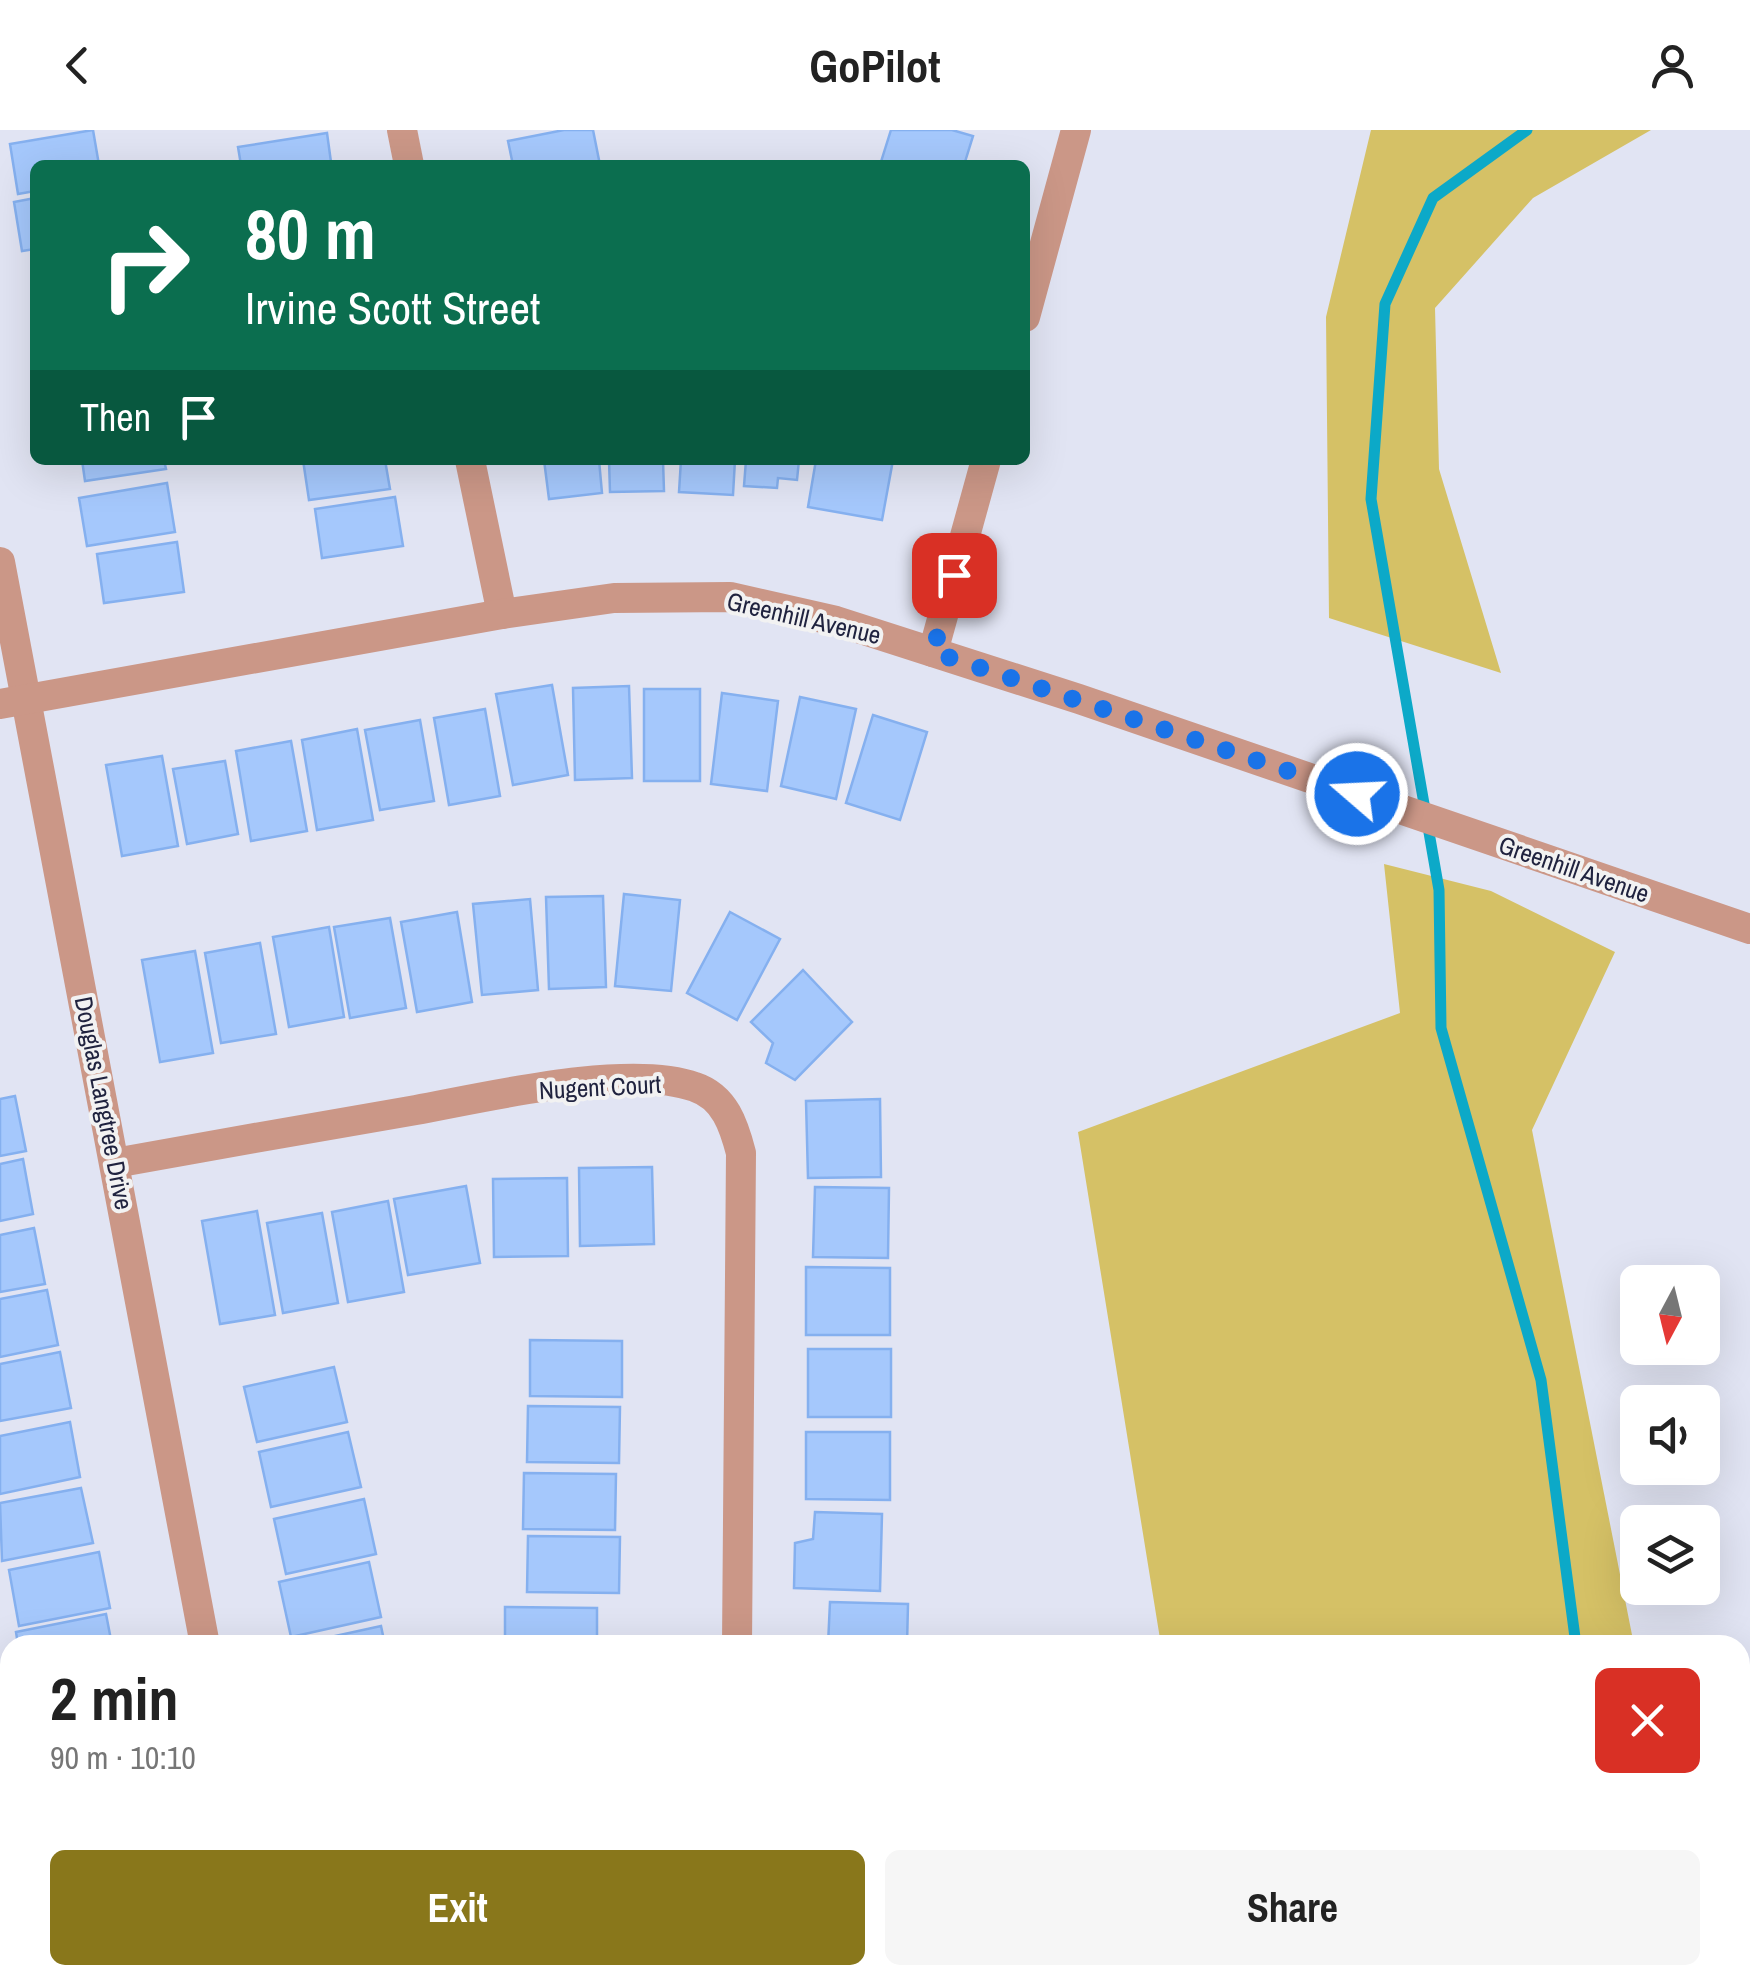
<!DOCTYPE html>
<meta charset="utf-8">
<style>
:root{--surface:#fff;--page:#f6f6f6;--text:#222;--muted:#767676;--accent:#89771b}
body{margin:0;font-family:"Archivo Narrow",sans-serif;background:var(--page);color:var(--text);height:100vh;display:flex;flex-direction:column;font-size:38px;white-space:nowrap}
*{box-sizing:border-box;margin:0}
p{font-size:32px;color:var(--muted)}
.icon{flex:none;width:55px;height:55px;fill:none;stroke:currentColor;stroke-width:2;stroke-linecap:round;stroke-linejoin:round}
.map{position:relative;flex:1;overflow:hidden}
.details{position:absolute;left:0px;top:1505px;width:1750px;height:350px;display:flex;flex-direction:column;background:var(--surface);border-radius:30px 30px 0 0;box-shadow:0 10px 40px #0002}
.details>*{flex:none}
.hud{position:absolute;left:30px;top:30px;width:1000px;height:305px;border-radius:15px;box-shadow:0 10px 40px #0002;background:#0b6e4f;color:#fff;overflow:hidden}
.needle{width:65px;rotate:187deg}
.tools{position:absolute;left:1620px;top:1135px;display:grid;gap:20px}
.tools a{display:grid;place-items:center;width:100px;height:100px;border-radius:15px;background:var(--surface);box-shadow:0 10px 40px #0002;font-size:50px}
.pin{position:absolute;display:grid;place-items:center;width:85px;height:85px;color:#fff;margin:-42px;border-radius:20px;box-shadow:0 5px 15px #0006}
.me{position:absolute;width:110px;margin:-55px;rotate:289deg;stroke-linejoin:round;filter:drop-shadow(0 0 8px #0008)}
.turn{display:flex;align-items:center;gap:35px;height:210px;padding:0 50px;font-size:45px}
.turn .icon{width:130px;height:130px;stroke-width:2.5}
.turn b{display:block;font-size:70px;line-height:85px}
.then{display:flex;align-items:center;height:95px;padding:0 50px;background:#0003;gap:20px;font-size:38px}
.round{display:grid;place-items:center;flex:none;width:105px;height:105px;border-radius:15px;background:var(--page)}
.head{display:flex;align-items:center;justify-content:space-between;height:170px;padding:0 50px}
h1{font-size:60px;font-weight:700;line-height:75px}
.action{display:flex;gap:20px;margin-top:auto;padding:20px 50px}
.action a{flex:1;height:115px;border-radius:15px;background:var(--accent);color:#fff;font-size:40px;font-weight:700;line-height:115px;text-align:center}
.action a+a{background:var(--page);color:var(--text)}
header{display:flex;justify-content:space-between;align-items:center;height:130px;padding:0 50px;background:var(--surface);font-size:45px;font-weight:700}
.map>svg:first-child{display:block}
.green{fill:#d5c166}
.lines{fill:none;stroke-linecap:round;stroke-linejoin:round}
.stream{stroke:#0ca9c8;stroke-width:11}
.building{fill:#a5c8fc;stroke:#85b0ef;stroke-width:2.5}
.minor{stroke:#cb9787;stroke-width:30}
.route{stroke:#1a73e8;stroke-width:18;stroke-dasharray:0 32.4}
.labels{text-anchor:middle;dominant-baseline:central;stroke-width:8;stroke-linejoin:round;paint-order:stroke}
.street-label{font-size:25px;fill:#20233f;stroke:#f2f2f2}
</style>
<header><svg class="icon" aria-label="back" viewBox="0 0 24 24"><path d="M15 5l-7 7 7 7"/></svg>GoPilot<svg class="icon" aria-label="person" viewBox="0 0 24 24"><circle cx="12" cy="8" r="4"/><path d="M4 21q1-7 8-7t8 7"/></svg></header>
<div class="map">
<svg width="1750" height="1855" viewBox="0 0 1750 1855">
<rect width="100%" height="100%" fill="#e1e4f3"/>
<!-- green -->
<g class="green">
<path d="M1371 0H1651L1533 68 1435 178 1439 339 1501 543 1329 488 1326 187Z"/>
<path d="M1384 734 1491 761 1615 822 1532 1000 1634 1515H1161L1078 1002 1400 883Z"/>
<path d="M1750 1719V1855H1213L1211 1845H1740V1720Z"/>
</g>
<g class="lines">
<!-- stream -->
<g class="stream">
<path d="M1527 0 1433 68 1385 174 1371 369 1439 760 1441 898 1541 1250 1576 1515"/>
<path d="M1536 1855 1540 1845"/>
</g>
</g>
<!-- building -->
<g class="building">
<path d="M93 0 99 35H35V61L18 64 10 14Z"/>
<path d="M564 0H593L600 35H513L508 11Z"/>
<path d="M891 0H952L973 6 964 35H880Z"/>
<path d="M327 3 331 32 241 35 238 17Z"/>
<path d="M35 68V119L22 121 14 72Z"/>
<path d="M82 330H164L166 339 85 351Z"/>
<path d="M303 330H385L390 359 309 370Z"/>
<path d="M544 330H599L602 363 549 369Z"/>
<path d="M609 330H663L664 361 610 362Z"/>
<path d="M681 330H735L733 365 679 362Z"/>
<path d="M746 330H799L797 350 778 348 777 358 744 356Z"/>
<path d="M816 330H893L882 390 808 377Z"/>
<path d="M167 353 175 402 87 416 79 368Z"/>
<path d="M395 367 403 416 322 428 315 379Z"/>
<path d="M177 412 184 462 104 473 97 424Z"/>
<path d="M552 555 568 645 513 655 496 564Z"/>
<path d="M629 556 632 648 575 650 573 558Z"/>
<rect x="644" y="559" width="56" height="92"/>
<path d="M722 563 778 571 767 661 711 654Z"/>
<path d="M800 567 856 579 836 669 781 656Z"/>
<path d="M485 579 500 666 449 675 434 588Z"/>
<path d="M873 585 927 602 900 690 846 673Z"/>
<path d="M420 590 434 671 380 680 365 600Z"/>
<path d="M357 599 373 690 317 700 302 610Z"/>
<path d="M291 611 307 701 251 711 236 621Z"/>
<path d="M162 626 178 716 122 726 106 635Z"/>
<path d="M225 631 238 704 187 714 173 639Z"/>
<path d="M624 764 680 770 671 861 615 856Z"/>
<path d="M603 766 606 857 549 859 546 767Z"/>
<path d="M530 769 538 860 482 865 473 774Z"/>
<path d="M457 782 472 872 417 882 401 792Z"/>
<path d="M730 782 780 809 737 890 687 863Z"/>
<path d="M390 788 406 878 350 888 334 797Z"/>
<path d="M329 797 344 887 289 897 273 807Z"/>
<path d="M260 813 276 904 221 913 205 823Z"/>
<path d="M195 821 213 923 160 932 142 830Z"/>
<path d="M803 840 852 892 795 950 766 933 773 913 751 892Z"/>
<path d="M15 966 26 1021 0 1026V969Z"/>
<path d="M880 969 881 1047 808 1048 806 971Z"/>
<path d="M23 1029 33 1084 0 1091V1034Z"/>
<path d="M652 1037 654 1114 580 1116 579 1038Z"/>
<path d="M567 1048 568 1126 494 1127 493 1049Z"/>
<path d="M466 1056 480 1133 408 1145 394 1069Z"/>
<path d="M815 1057 889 1058 888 1128 813 1127Z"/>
<path d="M388 1071 404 1162 348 1172 332 1082Z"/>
<path d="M257 1081 275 1185 220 1194 202 1091Z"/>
<path d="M322 1083 338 1173 283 1183 267 1093Z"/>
<path d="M34 1098 45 1154 0 1162V1105Z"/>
<path d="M806 1137 890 1138V1205H806Z"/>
<path d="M47 1160 58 1215 0 1227V1169Z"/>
<path d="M530 1210 622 1211V1267L530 1266Z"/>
<rect x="808" y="1219" width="83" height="68"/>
<path d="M60 1222 71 1278 0 1291V1234Z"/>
<path d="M334 1237 347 1292 257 1312 244 1257Z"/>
<path d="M528 1276 620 1277 619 1333 527 1332Z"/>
<path d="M70 1292 80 1347 0 1364V1306Z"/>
<path d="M348 1302 361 1357 271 1377 259 1322Z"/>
<path d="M806 1302H890V1370L806 1369Z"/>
<path d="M524 1343 616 1344 615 1400 523 1399Z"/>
<path d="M81 1358 93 1413 2 1431 0 1373Z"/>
<path d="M364 1369 376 1424 286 1444 274 1389Z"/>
<path d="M815 1382 882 1384 880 1461 794 1458 795 1413 813 1409Z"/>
<path d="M528 1406 620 1407 619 1463 527 1462Z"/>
<path d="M99 1422 110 1478 19 1496 9 1440Z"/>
<path d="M369 1432 381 1487 291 1507 279 1452Z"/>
<path d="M830 1472 908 1474 907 1515H828Z"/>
<path d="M505 1477 597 1478V1515H505Z"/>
<path d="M106 1484 112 1515H18L16 1502Z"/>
<path d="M381 1496 385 1515H294Z"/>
<path d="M81 1845H175L177 1855H83Z"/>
<path d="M378 1845H472L474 1855H380Z"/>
</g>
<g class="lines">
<!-- minor -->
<g class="minor">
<path d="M402 0 409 35"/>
<path d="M1025 187 1076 0"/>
<path d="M470 330 502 484"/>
<path d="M0 432 205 1515"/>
<path d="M933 522 986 330"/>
<path d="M0 574 502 484 614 468 730 467 836 491 1079 569 1750 799"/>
<path d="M115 1033C215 1015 316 997 416 980 487 967 629 933 695 957 725 967 734 996 741 1023L737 1515"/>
<path d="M299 1845 302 1855"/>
</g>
</g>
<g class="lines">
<!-- route -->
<path class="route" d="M954 445 933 522 1357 664"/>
</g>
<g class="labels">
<!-- street labels -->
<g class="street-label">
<text transform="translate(804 488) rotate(13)">Greenhill Avenue</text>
<text transform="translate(1574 739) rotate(19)">Greenhill Avenue</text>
<text transform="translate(600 957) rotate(-3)">Nugent Court</text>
<text transform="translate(104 973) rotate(79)">Douglas Langtree Drive</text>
</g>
</g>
</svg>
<div class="tools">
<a><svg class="needle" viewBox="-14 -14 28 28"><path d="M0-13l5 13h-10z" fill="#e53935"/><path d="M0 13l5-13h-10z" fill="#767676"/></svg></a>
<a><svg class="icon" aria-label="sound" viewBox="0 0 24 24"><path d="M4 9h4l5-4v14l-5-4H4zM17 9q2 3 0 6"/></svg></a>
<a><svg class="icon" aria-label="layers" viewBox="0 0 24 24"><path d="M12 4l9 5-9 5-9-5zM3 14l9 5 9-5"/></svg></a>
</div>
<div class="pin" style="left:954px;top:445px;background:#d93025"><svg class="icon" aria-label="arrive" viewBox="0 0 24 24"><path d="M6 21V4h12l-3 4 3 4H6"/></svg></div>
<svg class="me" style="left:1357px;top:664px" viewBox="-20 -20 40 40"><circle r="17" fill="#1a73e8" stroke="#fff" stroke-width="3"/><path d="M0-11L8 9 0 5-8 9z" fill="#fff"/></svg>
<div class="hud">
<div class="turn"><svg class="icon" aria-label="right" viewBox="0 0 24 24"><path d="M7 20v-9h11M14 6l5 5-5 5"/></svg><div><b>80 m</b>Irvine Scott Street</div></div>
<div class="then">Then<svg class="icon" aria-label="arrive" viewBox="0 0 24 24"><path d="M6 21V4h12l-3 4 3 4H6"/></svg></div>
</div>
<section class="details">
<div class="head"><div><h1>2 min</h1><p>90 m · 10:10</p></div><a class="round" style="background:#d93025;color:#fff"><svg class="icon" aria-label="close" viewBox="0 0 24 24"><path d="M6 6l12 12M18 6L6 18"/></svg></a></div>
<div class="action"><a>Exit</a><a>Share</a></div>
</section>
</div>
